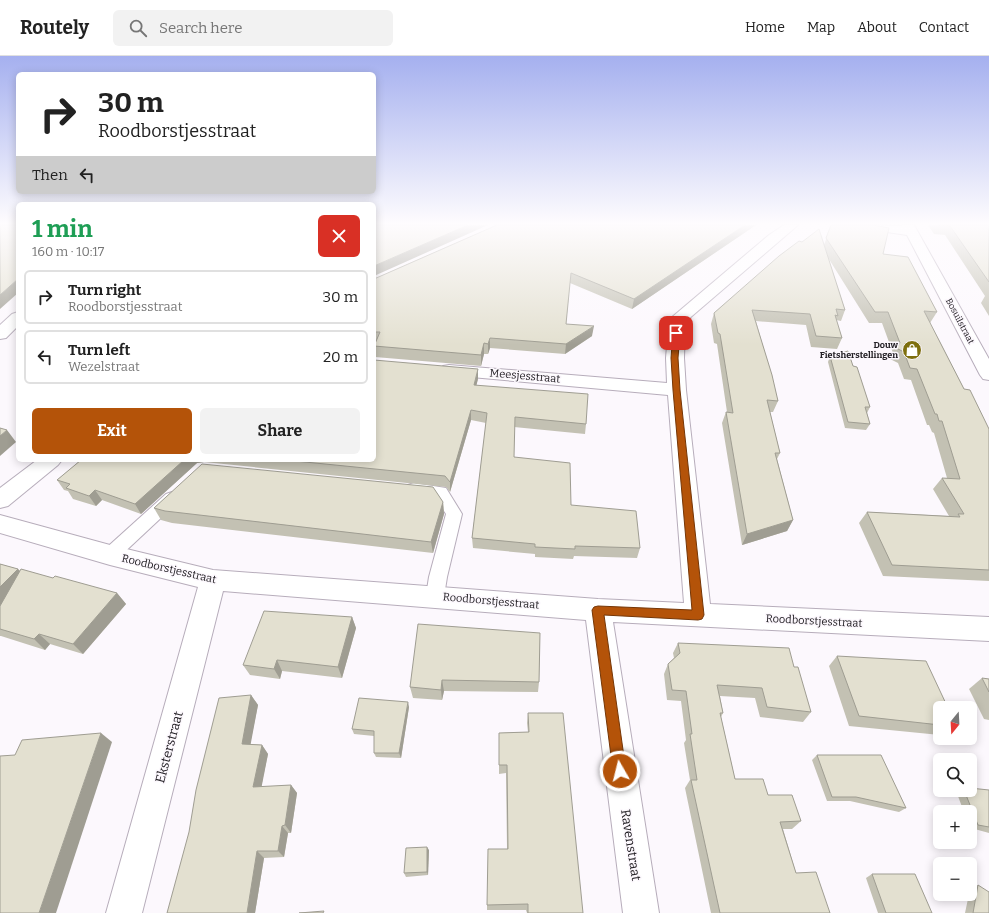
<!DOCTYPE html>
<meta charset="utf-8">
<style>
:root{--surface:#fff;--page:#f2f2f2;--text:#222;--muted:#767676;--line:#e0e0e0;--accent:#b45309}
body{margin:0;font-family:Bitter,serif;background:var(--page);color:var(--text);height:100vh;display:flex;flex-direction:column;font-size:15px;white-space:nowrap}
*{box-sizing:border-box;margin:0}
p{font-size:13px;color:var(--muted)}
.icon{flex:none;width:22px;height:22px;fill:none;stroke:currentColor;stroke-width:2;stroke-linecap:round;stroke-linejoin:round}
.map{position:relative;flex:1;overflow:hidden}
.side{position:absolute;left:16px;top:146px;width:360px;height:260px;display:flex;flex-direction:column;background:var(--surface);border-radius:6px;box-shadow:0 2px 10px #0003}
.side>*{flex:none}
.guide{position:absolute;left:16px;top:16px;width:360px;height:122px;border-radius:6px;box-shadow:0 2px 10px #0003;background:#fff;color:var(--text);overflow:hidden}
.needle{width:26px;rotate:198deg}
.buttons{position:absolute;left:933px;top:645px;display:grid;gap:8px}
.buttons a{display:grid;place-items:center;width:44px;height:44px;border-radius:6px;background:var(--surface);box-shadow:0 2px 10px #0003;font-size:20px}
.pin{position:absolute;display:grid;place-items:center;width:34px;height:34px;color:#fff;margin:-17px;border-radius:8px;box-shadow:0 2px 6px #0006}
.me{position:absolute;width:44px;margin:-22px;rotate:352deg;stroke-linejoin:round;filter:drop-shadow(0 0 3px #0008)}
.turn{display:flex;align-items:center;gap:14px;height:84px;padding:0 16px;font-size:18px}
.turn .icon{width:52px;height:52px;stroke-width:2.5}
.turn b{display:block;font-size:28px;line-height:34px}
.then{display:flex;align-items:center;height:38px;padding:0 16px;background:#0003;gap:8px;font-size:15px}
.round{display:grid;place-items:center;flex:none;width:42px;height:42px;border-radius:6px;background:var(--page)}
.headline{display:flex;align-items:center;justify-content:space-between;height:68px;padding:0 16px}
h1{font-size:24px;font-weight:700;line-height:30px;color:#1e9e55}
.primary-button{display:flex;gap:8px;margin-top:auto;padding:8px 16px}
.primary-button a{flex:1;height:46px;border-radius:6px;background:var(--accent);color:#fff;font-size:16px;font-weight:700;line-height:46px;text-align:center}
.primary-button a+a{background:var(--page);color:var(--text)}
ul{padding:0;list-style:none}
li{display:flex;align-items:center;gap:12px;height:54px;margin:0 8px 6px;padding:0 8px;border:2px solid var(--line);border-radius:6px}
li div{flex:1}
li b{display:block;font-size:15px}
li em{font-style:normal}
header{display:flex;align-items:center;gap:24px;box-sizing:border-box;height:56px;padding:0 20px;background:var(--surface);border-bottom:1px solid var(--line)}
header strong{font-size:19px}
nav{display:flex;gap:22px;margin-inline-start:auto;font-size:14px}
.search{width:280px;height:36px;background:var(--page);display:flex;align-items:center;gap:10px;box-sizing:border-box;padding:0 14px;border-radius:6px;color:var(--muted);font-size:15px}
.map>svg:first-child{display:block}
.lines{fill:none;stroke-linecap:round;stroke-linejoin:round}
.lane-casing{stroke:#b7adbb;stroke-width:2}
.street-casing{stroke:#b7adbb;stroke-width:2}
.lane{fill:#fff;fill-rule:evenodd}
.street{fill:#fff;fill-rule:evenodd}
.wall{fill:#c3c1b3}
.shaded-wall{fill:#9f9d92}
.building{fill:#e3e0d0;stroke:#9f9d92}
.route{fill:#b45309;stroke:#753606}
.labels{text-anchor:middle;dominant-baseline:central;stroke-width:3;stroke-linejoin:round;paint-order:stroke}
.far-street-label{font-size:9px;fill:#232025;stroke:#fcf8fd}
.far-poi-label{font-size:9px;font-weight:bold;fill:#232025;stroke:#fcf8fd;text-anchor:end}
.street-label{font-size:11px;fill:#232025;stroke:#fcf8fd}
.near-street-label{font-size:13px;fill:#232025;stroke:#fcf8fd}
</style>
<header>
<strong>Routely</strong>
<div class="search"><svg class="icon" aria-label="search" viewBox="0 0 24 24"><circle cx="10" cy="10" r="6"/><path d="M15 15l6 6"/></svg>Search here</div>
<nav><a>Home</a><a>Map</a><a>About</a><a>Contact</a></nav>
</header>
<div class="map">
<svg width="989" height="857" viewBox="0 0 989 857">
<rect width="100%" height="100%" fill="#fcf8fd"/>
<g class="lines">
<defs>
<g id="lane">
<path d="M414 427 446 432 462 458 447 521 444 540 442 546 435 548 428 546 426 540 429 521 446 458 435 441 408 437 406 433 408 429Z"/>
<path d="M172 436 178 438 180 442 178 446 116 504 110 506 104 504 101 499 104 494 166 438Z"/>
</g>
<g id="street">
<path d="M784 169H798L685 266 684 302 686 334 710 548 989 561V585L613 566 659 857H623L586 564 223 535 142 857H106L198 531 110 509 0 477V459L110 489 213 514 598 543 684 547 668 339 449 319 443 318 440 314 443 310 449 309 667 327 666 302 669 265 671 262 769 179Z"/>
<path d="M861 169 902 170V169H914L989 303V324L983 323 980 319 907 179 867 173 862 172Z"/>
<path d="M18 256V270L6 282 0 283V269L12 258Z"/>
<path d="M37 404H62L58 409 8 450 0 452V432Z"/>
</g>
</defs>
<!-- lane casing -->
<use href="#lane" class="lane-casing"/>
<!-- street casing -->
<use href="#street" class="street-casing"/>
<!-- lane -->
<use href="#lane" class="lane"/>
<!-- street -->
<use href="#street" class="street"/>
</g>
<!-- wall -->
<g class="wall">
<path d="M497 169H756L632 253 570 227 566 268 592 280 565 298 490 292 488 298H484L481 310 375 301 374 293V289L375 286H374V223Z"/>
<path d="M831 169 883 198 937 256 930 267 964 333 989 373V525L883 520 859 467 867 456 949 460 933 433 942 422H947L934 377 932 376 929 369H927L911 324 904 323 898 307 890 303 893 297 882 267H869L827 200 845 254 841 265 836 264 842 282 837 293 811 291 806 269 756 265 778 345 773 356H770L780 397 777 403 793 464 787 475 742 489 722 367 726 356H727L717 288 714 287 711 268 714 257 802 186 824 189Z"/>
<path d="M928 169H989V260L981 247 985 240 945 179 934 178Z"/>
<path d="M830 300 853 310 870 351 867 357 870 368 866 374 845 372 828 306Z"/>
<path d="M478 323 476 329 586 368 585 378 514 371V401L571 449 640 492 637 502 574 500 573 503 535 501V498L473 492 472 482 486 367 471 364 450 436 446 431 204 406 197 407 141 458 102 444 96 450 73 443 68 435 64 434 57 424 81 404H374Z"/>
<path d="M443 446 444 458 433 497 172 467 161 464 154 452Z"/>
<path d="M0 508 18 513 20 515 117 537 126 548 83 598 50 588 45 594 1 580H0Z"/>
<path d="M352 561 356 572 342 622 282 615 280 623 250 619 243 609Z"/>
<path d="M540 577 539 626 538 636 444 635 442 644 413 642 410 631Z"/>
<path d="M678 587 794 611 811 656 803 666 760 661 755 642 720 640 723 657 721 661 735 723 768 739 801 765 792 773H783L796 817 830 857H711L685 732 690 724 684 687 686 684 681 645 667 644 664 618 668 608 674 602 673 597Z"/>
<path d="M837 600 940 652V679L849 670 829 610Z"/>
<path d="M982 622 989 623V664L984 663 969 633Z"/>
<path d="M251 639 258 649 250 688 262 689 268 698 261 731 291 729 297 737 291 777H288L284 801 264 802 255 857H167Z"/>
<path d="M409 651 401 702 376 701 374 697V680L354 678 352 673Z"/>
<path d="M528 657 583 857H527L526 854H487V849L507 793 506 717 499 718V677L528 676 527 667Z"/>
<path d="M817 699 906 752 899 756 850 745H827L812 704Z"/>
<path d="M958 734H989V777L971 772 970 756H964L956 735Z"/>
<path d="M429 794 428 819 406 821 404 817Z"/>
<path d="M872 818 932 857H878L866 822Z"/>
<path d="M978 829 989 857H965L969 838H970V832Z"/>
</g>
<!-- shaded-wall -->
<g class="shaded-wall">
<path d="M468 169H488L374 220V210Z"/>
<path d="M745 169H756L632 253 634 243Z"/>
<path d="M18 223V237L0 253V239Z"/>
<path d="M594 270 592 280 565 298 566 288Z"/>
<path d="M490 282V292L488 298V288Z"/>
<path d="M484 287V298L481 310V299Z"/>
<path d="M478 313V323L474 339V329Z"/>
<path d="M471 354V364L450 436V426Z"/>
<path d="M7 374 16 386 0 400V380Z"/>
<path d="M184 404H203L204 406 197 407 141 458 135 448Z"/>
<path d="M95 434 102 444 96 450 89 440Z"/>
<path d="M443 446 444 458 433 497 431 486Z"/>
<path d="M793 464 787 475 742 489 747 478Z"/>
<path d="M18 513 28 524 0 553V531Z"/>
<path d="M117 537 126 548 83 598 73 588Z"/>
<path d="M352 561 356 572 342 622 338 611Z"/>
<path d="M39 578 50 588 45 594 34 583Z"/>
<path d="M277 604 282 615 280 623 274 613Z"/>
<path d="M442 624 444 635 442 644 441 634Z"/>
<path d="M251 639 258 649 249 697 242 688Z"/>
<path d="M408 646 409 651 401 702 399 697Z"/>
<path d="M101 677 112 686 56 857H39Z"/>
<path d="M262 689 268 698 260 739 253 731Z"/>
<path d="M291 729 297 737 291 777 285 769Z"/>
<path d="M282 770 288 777 284 801 278 795Z"/>
<path d="M427 791 429 794 428 819 427 816Z"/>
<path d="M257 795 264 802 255 857H247Z"/>
</g>
<!-- building -->
<g class="building">
<path d="M0 169H18V223L0 239Z"/>
<path d="M374 169H468L374 210Z"/>
<path d="M497 169H745L634 243 571 217 566 268 594 270 566 288 490 282 488 288 484 287 481 299 374 290 380 276H374V223Z"/>
<path d="M831 169H873L889 172 883 198 908 201 937 256 924 255 964 333 970 334 989 373V514L892 509 867 456 960 461 958 458H964L942 422 960 423 942 365H939L937 358H935L917 313 910 312 904 296 896 292 900 287 888 256H875L826 182Z"/>
<path d="M939 169H989V226L950 170Z"/>
<path d="M819 173 845 254 836 253 838 260 835 259 842 282 816 280 810 258 752 254 772 319 778 345 767 344 780 397H775L793 464 747 478 726 356 733 357 720 278 718 277 714 257 779 200 799 185 802 186Z"/>
<path d="M848 295 853 310 857 311 870 351H865L870 368 848 366 830 300Z"/>
<path d="M374 304 478 313 474 329 588 338 586 368 515 361 514 401 570 407 571 449 636 455 640 492 575 490V493L535 491V488L472 482 487 357 471 354 450 426 445 420 285 404H374Z"/>
<path d="M0 372 7 374 0 380Z"/>
<path d="M81 404H184L135 448 95 434 89 440 66 432 70 428 57 424Z"/>
<path d="M202 408 433 431 443 446 431 486 165 455 154 452Z"/>
<path d="M0 508 18 513 0 531Z"/>
<path d="M21 513 53 522 55 520 117 537 73 588 39 578 34 583 0 573V550Z"/>
<path d="M264 555 352 561 338 611 277 604 274 613 243 609Z"/>
<path d="M418 568 540 577 539 626 442 624 441 634 410 631Z"/>
<path d="M678 587 789 592 794 611H798L811 656 767 651 762 632 717 629 723 657H720L735 723H763L768 739H792L801 765 780 766 796 817 816 816 830 857H720L691 724H697L690 678H692L686 635 672 634 668 608 680 597Z"/>
<path d="M837 600 926 605 948 652H940V669L859 660Z"/>
<path d="M982 622 989 623V636Z"/>
<path d="M251 639 242 688 262 689 253 731 291 729 285 769 282 770 278 795H257L247 857H167L189 776 196 734 219 642Z"/>
<path d="M359 642 408 646 399 697H374V675L352 673Z"/>
<path d="M528 657H563L583 857H528V848L487 849 488 793H508L507 709H499V677L529 676Z"/>
<path d="M101 677 39 857H0V700L15 699 22 684Z"/>
<path d="M817 699H881L906 752 856 741H832Z"/>
<path d="M970 732 989 734V771L978 769 964 734H970Z"/>
<path d="M427 791V816L404 817 406 792Z"/>
<path d="M872 818H915L932 857H886Z"/>
<path d="M978 829 989 836V857H973Z"/>
<path d="M324 855 323 857H299Z"/>
</g>
<!-- sky -->
<linearGradient id="sky" x2="0" y2="1"><stop stop-color="#a5b0ef"/><stop offset="0.58" stop-color="#fefcfe"/><stop offset="1" stop-color="#fefcfe" stop-opacity="0"/></linearGradient>
<rect width="989" height="289" fill="url(#sky)"/>
<!-- route -->
<path class="route" d="M676 275 680 277 678 302 680 334 704 559 702 563 698 564 604 559 626 715 624 720 620 722 615 720 613 715 592 554 594 551 598 550 692 554 673 334 671 302 673 277Z"/>
<!-- icons -->
<defs>
<symbol id="shop-disc" viewBox="-11 -11 22 22"><circle r="9.5" fill="#7e6f0e" stroke="#fcf8fd"/><path d="M-5-2.5h2.3a2.7 3.5 0 0 1 5.4 0H5L5.5 6h-11ZM-1.5-2.5h3a1.5 2.3 0 0 0-3 0Z" fill="#fff"/></symbol>
</defs>
<g fill-rule="evenodd">
<use href="#shop-disc" x="901" y="283" width="22" height="22"/>
</g>
<g class="labels">
<!-- far-street labels -->
<g class="far-street-label">
<text transform="translate(960 265) rotate(62)">Bosuilstraat</text>
</g>
<!-- far-poi labels -->
<g class="far-poi-label">
<text x="898" y="289">Douw<tspan x="898" dy="10">Fietsherstellingen</tspan></text>
</g>
<!-- street labels -->
<g class="street-label">
<text transform="translate(525 320) rotate(5)">Meesjesstraat</text>
<text transform="translate(169 513) rotate(13)">Roodborstjesstraat</text>
<text transform="translate(491 545) rotate(5)">Roodborstjesstraat</text>
<text transform="translate(814 565) rotate(3)">Roodborstjesstraat</text>
</g>
<!-- near-street labels -->
<g class="near-street-label">
<text transform="translate(169 691) rotate(-75)">Eksterstraat</text>
<text transform="translate(631 789) rotate(81)">Ravenstraat</text>
</g>
</g>
</svg>
<div class="buttons">
<a><svg class="needle" viewBox="-14 -14 28 28"><path d="M0-13l5 13h-10z" fill="#e53935"/><path d="M0 13l5-13h-10z" fill="#767676"/></svg></a>
<a><svg class="icon" aria-label="search" viewBox="0 0 24 24"><circle cx="10" cy="10" r="6"/><path d="M15 15l6 6"/></svg></a>
<a>+</a>
<a>−</a>
</div>
<div class="pin" style="left:676px;top:277px;background:#d93025"><svg class="icon" aria-label="arrive" viewBox="0 0 24 24"><path d="M6 21V4h12l-3 4 3 4H6"/></svg></div>
<svg class="me" style="left:620px;top:715px" viewBox="-20 -20 40 40"><circle r="17" fill="#b45309" stroke="#fff" stroke-width="3"/><path d="M0-11L8 9 0 5-8 9z" fill="#fff"/></svg>
<div class="guide">
<div class="turn"><svg class="icon" aria-label="right" viewBox="0 0 24 24"><path d="M7 20v-9h11M14 6l5 5-5 5"/></svg><div><b>30 m</b>Roodborstjesstraat</div></div>
<div class="then">Then<svg class="icon" aria-label="left" viewBox="0 0 24 24"><path d="M17 20v-9H6M10 6l-5 5 5 5"/></svg></div>
</div>
<section class="side">
<div class="headline"><div><h1>1 min</h1><p>160 m · 10:17</p></div><a class="round" style="background:#d93025;color:#fff"><svg class="icon" aria-label="close" viewBox="0 0 24 24"><path d="M6 6l12 12M18 6L6 18"/></svg></a></div>
<ul>
<li><svg class="icon" aria-label="right" viewBox="0 0 24 24"><path d="M7 20v-9h11M14 6l5 5-5 5"/></svg><div><b>Turn right</b><p>Roodborstjesstraat</p></div><em>30 m</em></li>
<li><svg class="icon" aria-label="left" viewBox="0 0 24 24"><path d="M17 20v-9H6M10 6l-5 5 5 5"/></svg><div><b>Turn left</b><p>Wezelstraat</p></div><em>20 m</em></li>
</ul>
<div class="primary-button"><a>Exit</a><a>Share</a></div>
</section>
</div>
